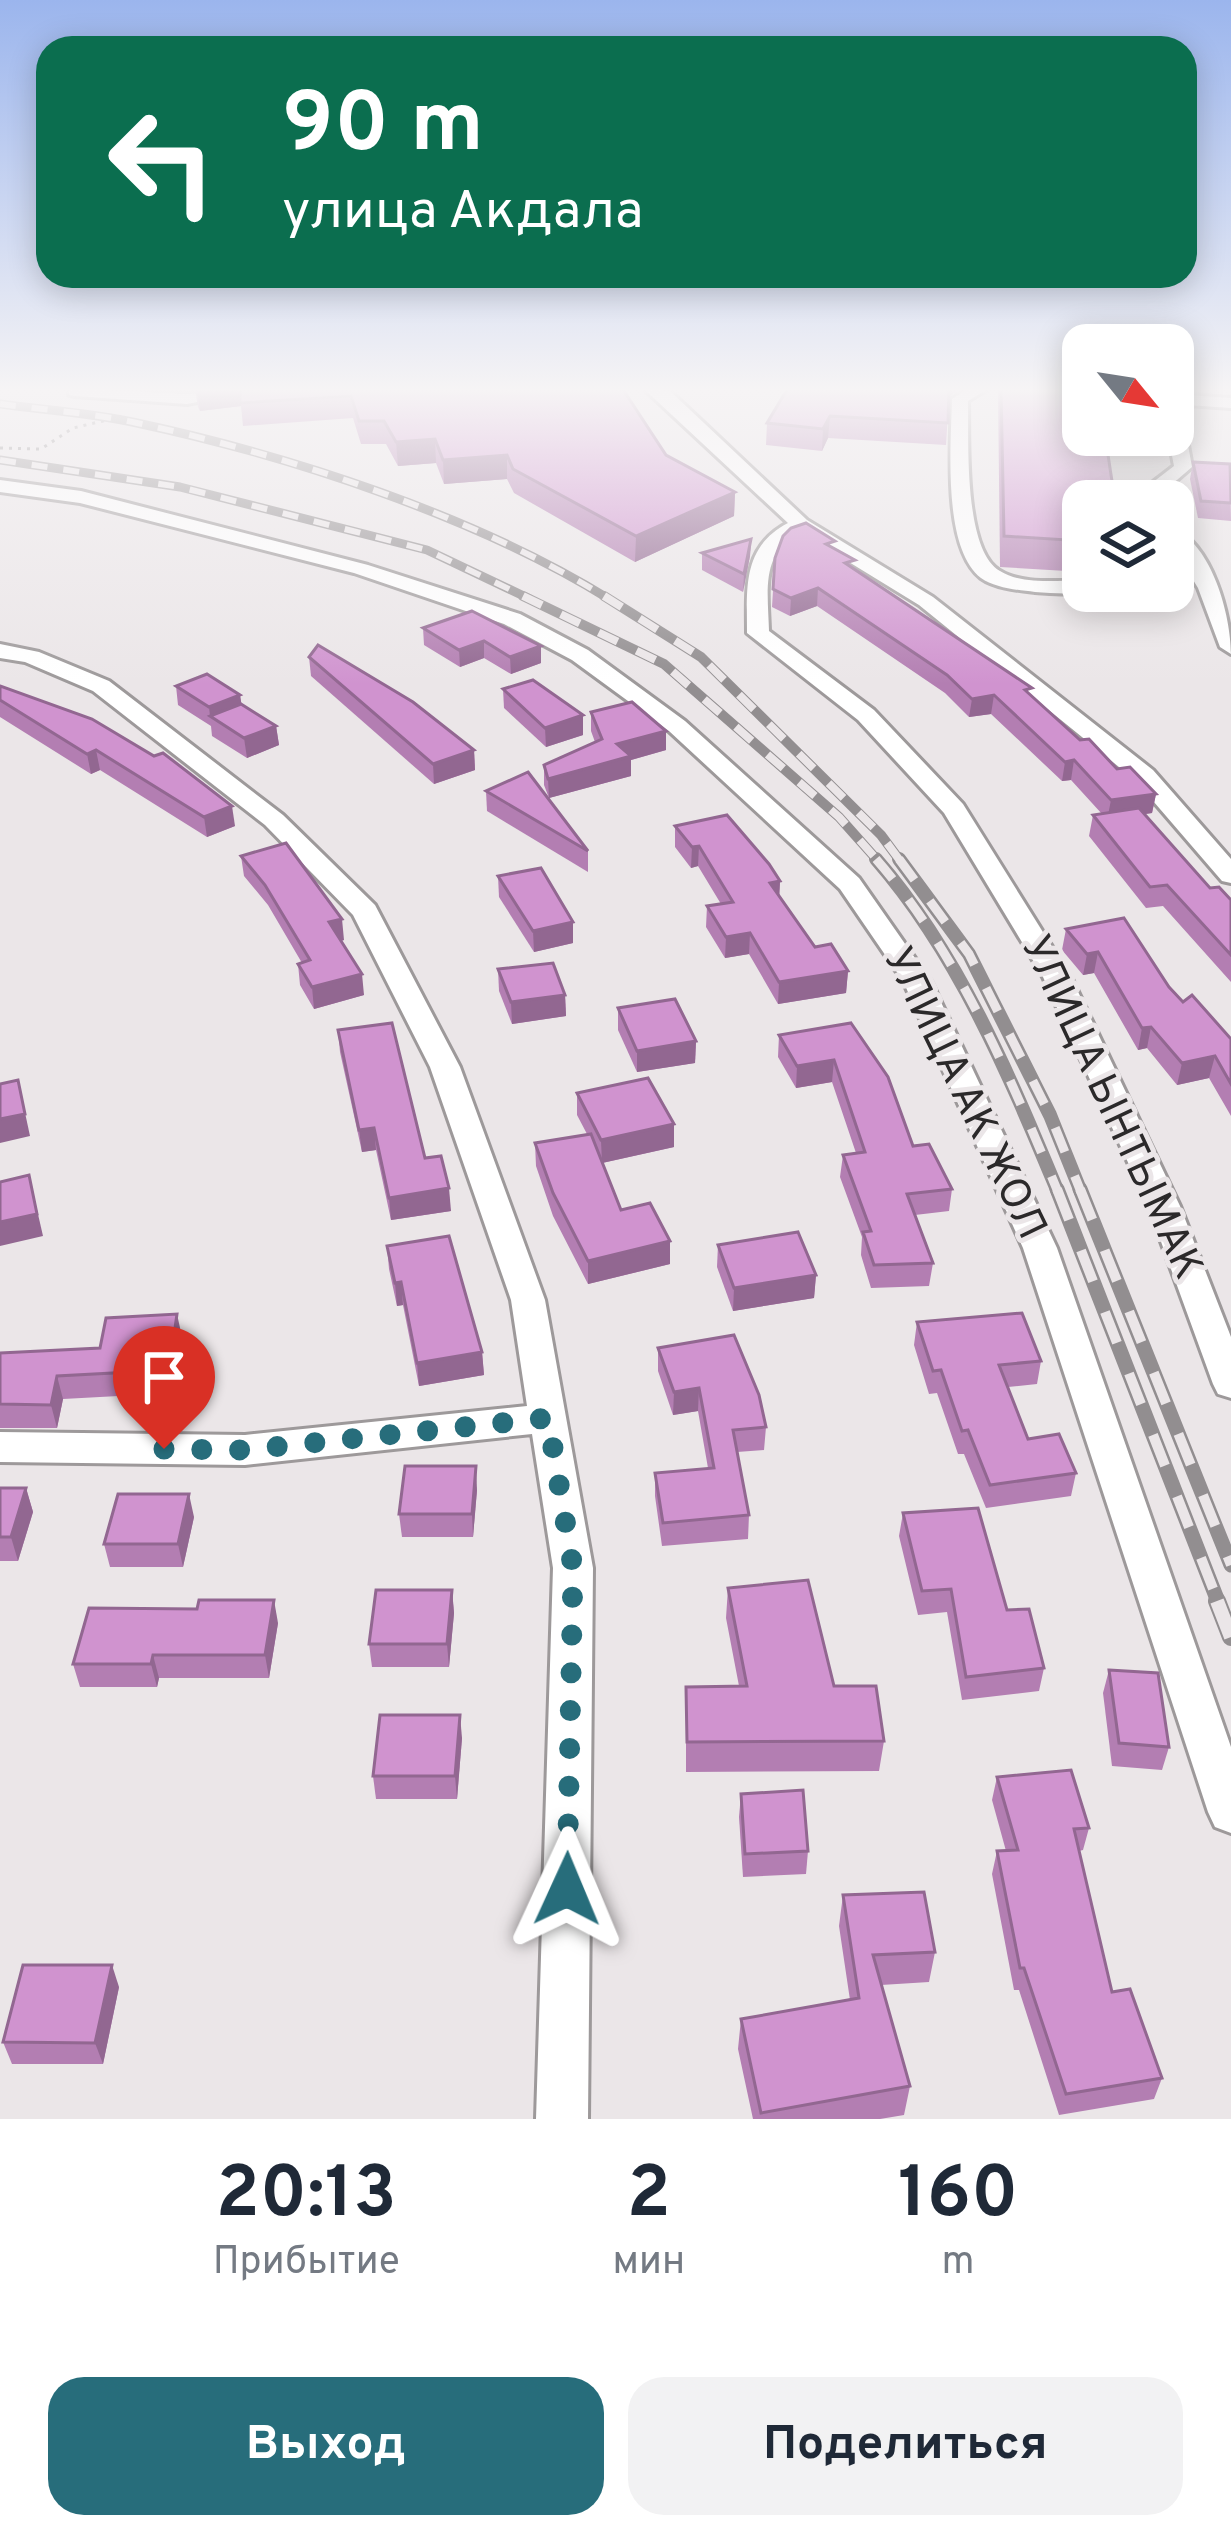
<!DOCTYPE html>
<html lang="ru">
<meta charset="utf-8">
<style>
:root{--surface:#fff;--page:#f2f2f3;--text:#1f2937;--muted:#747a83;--accent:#276d7b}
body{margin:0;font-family:Overpass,sans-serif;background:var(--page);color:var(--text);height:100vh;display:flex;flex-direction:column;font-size:45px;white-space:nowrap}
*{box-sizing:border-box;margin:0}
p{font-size:39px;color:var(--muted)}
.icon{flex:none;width:66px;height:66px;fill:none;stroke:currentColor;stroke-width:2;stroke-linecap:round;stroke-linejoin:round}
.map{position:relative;height:2119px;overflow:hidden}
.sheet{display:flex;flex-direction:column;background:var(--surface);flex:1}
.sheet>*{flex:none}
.top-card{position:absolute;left:36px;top:36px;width:1161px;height:252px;border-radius:36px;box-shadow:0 6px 30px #0003;background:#0b6e4f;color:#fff;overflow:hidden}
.needle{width:78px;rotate:120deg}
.buttons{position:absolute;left:1062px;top:324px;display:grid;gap:24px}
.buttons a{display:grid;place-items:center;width:132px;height:132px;border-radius:24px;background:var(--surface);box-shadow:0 6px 30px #0003;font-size:60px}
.pin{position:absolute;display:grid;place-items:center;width:102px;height:102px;color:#fff;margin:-123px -51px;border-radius:50% 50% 50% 0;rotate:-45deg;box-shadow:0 0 12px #0007}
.pin .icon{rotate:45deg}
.me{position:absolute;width:132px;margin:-66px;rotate:1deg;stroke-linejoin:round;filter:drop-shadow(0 0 9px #0008)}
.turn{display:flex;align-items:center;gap:42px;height:252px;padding:0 48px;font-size:54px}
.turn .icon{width:156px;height:156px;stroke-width:2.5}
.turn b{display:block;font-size:84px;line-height:102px}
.eta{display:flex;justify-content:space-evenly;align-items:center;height:204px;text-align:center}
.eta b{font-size:72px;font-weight:700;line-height:84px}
.primary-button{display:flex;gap:24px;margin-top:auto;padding:24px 48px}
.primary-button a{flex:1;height:138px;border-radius:36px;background:var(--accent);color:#fff;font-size:48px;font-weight:700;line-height:138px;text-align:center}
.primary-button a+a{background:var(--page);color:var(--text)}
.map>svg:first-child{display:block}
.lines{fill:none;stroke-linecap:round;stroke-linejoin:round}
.minor-casing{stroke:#9d999a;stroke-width:6}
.path{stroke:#827f80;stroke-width:3;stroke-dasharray:3 6;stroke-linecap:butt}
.minor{fill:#fff;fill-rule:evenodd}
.rail-far4-casing{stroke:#928e90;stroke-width:9}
.rail-far3-casing{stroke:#928e90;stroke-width:10}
.rail-far2-casing{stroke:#928e90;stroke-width:14}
.rail-far1-casing{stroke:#928e90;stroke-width:15}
.rail-casing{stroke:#928e90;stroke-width:18}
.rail-far4{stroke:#ebe6e8;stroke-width:6;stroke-dasharray:16;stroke-linecap:butt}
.rail-far3{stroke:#ebe6e8;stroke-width:8;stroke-dasharray:21;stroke-linecap:butt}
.rail-far2{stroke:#ebe6e8;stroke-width:9;stroke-dasharray:26;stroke-linecap:butt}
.rail-far1{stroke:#ebe6e8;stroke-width:10;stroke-dasharray:33;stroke-linecap:butt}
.rail{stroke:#ebe6e8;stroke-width:14;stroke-dasharray:40;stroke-linecap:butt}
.wall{fill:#b37eb2}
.shaded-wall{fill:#926791}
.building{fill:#d093cf;stroke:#926791;stroke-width:3}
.route{stroke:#276d7b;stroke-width:21;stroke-dasharray:0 37.8}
.labels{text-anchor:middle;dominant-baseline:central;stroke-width:10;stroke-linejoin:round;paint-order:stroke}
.street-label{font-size:42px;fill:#2b292a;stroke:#ebe6e8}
</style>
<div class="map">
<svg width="1231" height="2119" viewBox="0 0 1231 2119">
<rect width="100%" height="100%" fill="#ebe6e8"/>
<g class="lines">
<defs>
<g id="minor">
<path d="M69 388 187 394 270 388 187 404 75 396 69 395Z"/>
<path d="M643 388 670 391 807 520 933 597 1153 770 1231 859V883L1222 881 1135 780 919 605 800 532C760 553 768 592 769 631L874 710 963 804 1071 977 1180 1206 1231 1337V1398L1218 1394 1213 1384 1148 1206 1043 977 944 813 858 720 747 633C747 588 742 547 788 523Z"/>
<path d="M969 388H989L968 401C969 440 963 550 1000 571 1022 585 1058 580 1083 581V591H1090C1073 595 1053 593 1035 592 1018 590 995 588 981 578 942 548 951 444 952 399Z"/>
<path d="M1173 394 1231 398V408L1173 404Z"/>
<path d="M1173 407 1182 412 1192 467 1163 492 1160 501H1142L1148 486 1174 466 1168 435H1173Z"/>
<path d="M0 480 81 491 368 565 520 614 588 650 685 721 859 878 931 981 1057 1248 1231 1747V1833L1215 1827 1208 1812 1023 1248 903 981 840 889 669 731 572 660 504 624 354 573 80 503 0 492Z"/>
<path d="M1173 528C1212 545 1231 615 1231 654L1220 647 1198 588 1173 547Z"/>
<path d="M0 644 39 652 109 681 283 815 375 905 460 1067 545 1300 593 1568 588 2119H536L553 1568 532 1434 245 1465 0 1462V1432L245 1435 527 1406 511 1300 430 1067 353 915 265 825 93 691 25 662 0 658Z"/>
</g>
</defs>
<!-- minor casing -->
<use href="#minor" class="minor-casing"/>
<!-- path -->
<path class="path" d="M0 448 41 449 73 428 124 416"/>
<!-- minor -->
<use href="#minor" class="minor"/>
<defs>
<g id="rail-far4">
<path d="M0 404C45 410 92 413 137 423 291 456 475 516 609 599"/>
<path d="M0 460 180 487 427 550 530 599"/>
</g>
<g id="rail-far3">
<path d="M523 596 664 664 839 817 879 862"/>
<path d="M604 596 701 657 881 835 901 862"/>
</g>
<g id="rail-far2">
<path d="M876 859C959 954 1010 1077 1058 1192"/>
<path d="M899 859 969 954 1050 1115 1081 1192"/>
</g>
<g id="rail-far1">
<path d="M1057 1189 1219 1604"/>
<path d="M1080 1189 1231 1565"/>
</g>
<path id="rail" d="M1217 1601 1231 1637"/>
</defs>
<!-- rail-far4 casing -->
<use href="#rail-far4" class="rail-far4-casing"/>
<!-- rail-far3 casing -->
<use href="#rail-far3" class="rail-far3-casing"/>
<!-- rail-far2 casing -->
<use href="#rail-far2" class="rail-far2-casing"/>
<!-- rail-far1 casing -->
<use href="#rail-far1" class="rail-far1-casing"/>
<!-- rail casing -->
<use href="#rail" class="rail-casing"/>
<!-- rail-far4 -->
<use href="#rail-far4" class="rail-far4"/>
<!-- rail-far3 -->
<use href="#rail-far3" class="rail-far3"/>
<!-- rail-far2 -->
<use href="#rail-far2" class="rail-far2"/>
<!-- rail-far1 -->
<use href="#rail-far1" class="rail-far1"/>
<!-- rail -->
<use href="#rail" class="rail"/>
</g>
<!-- wall -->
<g class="wall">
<path d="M153 388H622L666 455 735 492 734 516 635 562 514 493 507 479 444 484 436 463 398 466 386 444H361L353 418 243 426 241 406 200 411 198 407 195 389Z"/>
<path d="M998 388H1083V572L1000 567Z"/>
<path d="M957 390 949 397 946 445 828 438 822 451 766 445 767 423Z"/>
<path d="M1193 462 1230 464 1231 521 1198 518 1190 479Z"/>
<path d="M751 539 750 556 743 592 702 570V553Z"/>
<path d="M835 549 855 569 1031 695 1080 740 1117 769 1156 794 1152 813 1144 814 1210 888 1231 900V982L1163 906 1146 908 1089 836 1093 815 1102 814 1071 780 1062 781 991 714 969 717 945 693 817 606 790 616 772 607 775 558Z"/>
<path d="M423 628 541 646V663L511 674 484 658 460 667 424 645Z"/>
<path d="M309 657 474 750 475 770 434 784 311 676Z"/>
<path d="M0 686 235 826 207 837 100 770 91 774 0 717Z"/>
<path d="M176 686 240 695 241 704 276 726 279 745 247 758 212 736 211 726 178 705Z"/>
<path d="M503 689 583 715V735L546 747 504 708Z"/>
<path d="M591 712 666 731V750L631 760V776L549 798 544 785V765L595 742 591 731Z"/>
<path d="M486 791 588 851V872L487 811Z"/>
<path d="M675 826 780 881 779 896 815 947 848 971 846 993 778 1004 749 954 725 958 706 927 707 906 721 904 698 866 691 868 675 847Z"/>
<path d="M241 856 344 940 341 941 364 995 314 1009 300 985 298 964 302 963 268 905 244 876Z"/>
<path d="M498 876 573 943 534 952 499 897Z"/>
<path d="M1066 929 1169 987 1183 1002 1231 1039V1116L1209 1078 1177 1085 1147 1048 1138 1050 1094 973 1083 975 1062 950Z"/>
<path d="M498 969 565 995 566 1016 512 1024 499 991Z"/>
<path d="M618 1008 696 1041 695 1063 637 1072 618 1030Z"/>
<path d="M851 1023 913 1146 952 1189 949 1211 915 1215 933 1263 929 1286 871 1288 861 1255 862 1237 840 1177 843 1155 856 1153 832 1082 796 1088 778 1057 779 1035Z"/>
<path d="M338 1030 425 1158 451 1211 391 1220 376 1150 362 1152 340 1052Z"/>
<path d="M577 1093 674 1147 602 1163 621 1210 670 1264 588 1284 553 1216 536 1166 535 1143 587 1134 577 1115Z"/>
<path d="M718 1245 816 1275 814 1298 733 1311 717 1267Z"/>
<path d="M387 1246 482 1352 484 1375 419 1386 403 1305 397 1306 389 1269Z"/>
<path d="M917 1322 1041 1361 1037 1384 1008 1387 1028 1439 1076 1473 1071 1496 986 1508 964 1454H958L937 1393 929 1394 914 1345Z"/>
<path d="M182 1337 174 1393 63 1399 57 1428H0V1353L100 1348Z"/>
<path d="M658 1348 766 1427 764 1450 737 1452 749 1515 748 1539 662 1546 655 1496V1473L708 1468 698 1411 673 1415 658 1371Z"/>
<path d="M0 1488H26L33 1512 18 1561H0Z"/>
<path d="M477 1490 473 1537H402L399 1514Z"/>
<path d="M903 1513 1007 1610 1044 1668 1039 1691 962 1700 947 1612 918 1615 899 1536Z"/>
<path d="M194 1517 183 1567H110L104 1544Z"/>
<path d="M728 1588 834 1686 884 1741 879 1771 686 1772V1687L739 1686 726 1618Z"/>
<path d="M452 1590 454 1613 449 1667H372L369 1644Z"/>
<path d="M278 1623 269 1678H159L157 1687H80L73 1664Z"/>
<path d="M1109 1670 1169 1747 1162 1770 1112 1766 1103 1693Z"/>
<path d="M462 1738 457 1799H376L373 1776Z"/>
<path d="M997 1777 1089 1828 1083 1850 1079 1851 1112 1992 1162 2078 1154 2099 1059 2115 1019 1990H1014L992 1874 997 1851H1006L992 1800Z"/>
<path d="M741 1794 808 1851 806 1874 743 1877 739 1817Z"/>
<path d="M843 1895 935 1952 929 1982 881 1985 910 2086 904 2115 880 2119H753L738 2049 741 2019 850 2000 839 1926Z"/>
<path d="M119 1987 103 2064H12L3 2042Z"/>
</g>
<!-- shaded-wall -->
<g class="shaded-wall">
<path d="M197 388H241V406L200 411Z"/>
<path d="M830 416 828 438 822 451 823 429Z"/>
<path d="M435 439 436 463 398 466 396 442Z"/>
<path d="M507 455V479L444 484 443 460Z"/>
<path d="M735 492 734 516 635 562 636 536Z"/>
<path d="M751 539 750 556 743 592 744 574Z"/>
<path d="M818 588 817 606 790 616 791 598Z"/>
<path d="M484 641V658L460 667 459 650Z"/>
<path d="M541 646V663L511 674 510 657Z"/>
<path d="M240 695 243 714 210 716 209 707Z"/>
<path d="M994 695 991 714 969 717 972 699Z"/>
<path d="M583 715V735L546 747 545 728Z"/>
<path d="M276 726 279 745 247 758 244 738Z"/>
<path d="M666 731V750L631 760V776L549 798 548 779 617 744Z"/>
<path d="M96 750 100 770 91 774 87 754Z"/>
<path d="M474 750 475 770 434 784 433 764Z"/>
<path d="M1074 760 1071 780 1062 781 1065 762Z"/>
<path d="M1156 794 1152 813 1107 820 1111 800Z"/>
<path d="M232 806 235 826 207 837 204 817Z"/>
<path d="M699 846 698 866 691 868 692 847Z"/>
<path d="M780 881 779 902 770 883Z"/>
<path d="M342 919 344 940 331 943 329 922Z"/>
<path d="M573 922V943L534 952 533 931Z"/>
<path d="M750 933 749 954 725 958 726 937Z"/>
<path d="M1098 952 1094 973 1083 975 1087 954Z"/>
<path d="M848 971 846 993 778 1004 779 982Z"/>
<path d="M362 974 364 995 314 1009 312 987Z"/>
<path d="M565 995 566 1016 512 1024 511 1002Z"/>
<path d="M1151 1027 1147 1048 1138 1050 1142 1028Z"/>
<path d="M696 1041 695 1063 637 1072V1051Z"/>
<path d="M1215 1056 1209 1078 1177 1085 1182 1063Z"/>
<path d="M834 1060 832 1082 796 1088 797 1066Z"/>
<path d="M18 1080 30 1136 0 1143V1119Z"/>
<path d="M674 1124V1147L602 1163 601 1140Z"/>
<path d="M374 1128 376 1150 362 1152 359 1130Z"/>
<path d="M29 1175 43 1236 0 1246V1222Z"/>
<path d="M449 1188 451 1211 391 1220 389 1198Z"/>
<path d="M670 1241V1264L588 1284V1261Z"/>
<path d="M816 1275 814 1298 733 1311 734 1288Z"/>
<path d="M401 1282 403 1305 397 1306 395 1283Z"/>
<path d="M177 1314 182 1337 174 1393 169 1370Z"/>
<path d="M482 1352 484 1375 419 1386 417 1363Z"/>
<path d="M57 1376 63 1399 57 1428 51 1405Z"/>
<path d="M699 1388 698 1411 673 1415 674 1392Z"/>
<path d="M476 1466 477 1490 473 1537 472 1514Z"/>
<path d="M26 1488 33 1512 18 1561 11 1537Z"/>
<path d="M189 1494 194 1517 183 1567 178 1544Z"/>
<path d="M452 1590 454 1613 449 1667 447 1644Z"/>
<path d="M274 1600 278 1623 269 1678 265 1655Z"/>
<path d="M153 1655 159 1678 157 1687 151 1664Z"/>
<path d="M460 1715 462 1738 457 1799 455 1776Z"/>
<path d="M112 1965 119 1987 103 2064 95 2043Z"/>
</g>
<!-- building -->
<g class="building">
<path d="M240 388H622L666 455 735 492 636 536 513 469 507 455 443 460 435 439 396 442 384 421H359L351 396 240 403Z"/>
<path d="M788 388H949L948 423 830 416 823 429 767 423Z"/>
<path d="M1001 388H1083V435H1105L1115 501H1083V541L1004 536Z"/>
<path d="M1193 462 1230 464 1231 503 1201 501Z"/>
<path d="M806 523 835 541 826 544 855 560 845 563 1032 688 1025 690 1080 740 1089 739 1117 769 1130 767 1156 794 1111 800 1074 760 1065 762 994 695 972 699 947 675 818 588 791 598 773 589 775 558 783 536 791 528Z"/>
<path d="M751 539 744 574 702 553Z"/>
<path d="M472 611 541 646 510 657 484 641 459 650 423 628Z"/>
<path d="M318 645 413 702 474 750 433 764 309 657Z"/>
<path d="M207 674 240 695 209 707 176 686Z"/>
<path d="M533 680 583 715 545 728 503 689Z"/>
<path d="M0 686 92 719 154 756 163 753 232 806 204 817 96 750 87 754 0 700Z"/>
<path d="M632 702 666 731 617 744 631 756 548 779 544 765 602 739 591 712Z"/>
<path d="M241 704 276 726 244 738 210 716Z"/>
<path d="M528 772 588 851 486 791Z"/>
<path d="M1139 808 1210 888 1219 887 1231 900V955L1167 885 1150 887 1093 815Z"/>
<path d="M727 815 769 864 780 881 770 883 815 947 831 944 848 971 779 982 750 933 726 937 707 906 733 902 699 846 692 847 675 826Z"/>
<path d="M286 843 342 919 329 922 362 974 312 987 298 964 310 960 265 885 241 856Z"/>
<path d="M541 868 573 922 533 931 498 876Z"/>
<path d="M1124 918 1169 987 1183 1002 1192 995 1231 1039V1084L1215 1056 1182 1063 1151 1027 1142 1028 1098 952 1087 954 1066 929Z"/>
<path d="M553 963 565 995 511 1002 498 969Z"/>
<path d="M675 999 696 1041 637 1051 618 1008Z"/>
<path d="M392 1023 425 1158 441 1156 449 1188 389 1198 374 1128 359 1130 338 1030Z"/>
<path d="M851 1023 888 1077 913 1146 929 1144 952 1189 907 1194 933 1263 874 1265 863 1232 871 1231 843 1155 865 1152 834 1060 797 1066 779 1035Z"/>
<path d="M648 1078 674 1124 601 1140 577 1093Z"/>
<path d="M18 1080 25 1114 0 1119V1084Z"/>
<path d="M591 1134 621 1210 650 1203 670 1241 588 1261 553 1193 535 1143Z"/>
<path d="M29 1175 37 1214 0 1222V1182Z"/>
<path d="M798 1232 816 1275 734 1288 718 1245Z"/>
<path d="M449 1236 482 1352 417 1363 401 1282 395 1283 387 1246Z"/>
<path d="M1022 1313 1041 1361 999 1365 1028 1439 1059 1434 1076 1473 990 1485 968 1430 962 1431 941 1370 933 1371 917 1322Z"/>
<path d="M177 1314 169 1370 57 1376 51 1405 0 1404V1353L100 1348 106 1318Z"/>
<path d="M734 1335 759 1395 766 1427 733 1430 749 1515 663 1523 655 1473 714 1468 699 1388 674 1392 658 1348Z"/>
<path d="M405 1466H476L472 1514H399Z"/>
<path d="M0 1488H26L11 1537H0Z"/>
<path d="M118 1494H189L178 1544H104Z"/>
<path d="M978 1508 1007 1610 1029 1609 1044 1668 966 1677 951 1589 922 1591 903 1513Z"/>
<path d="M808 1580 834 1686H876L884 1741 687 1742 686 1687 747 1686 728 1588Z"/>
<path d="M376 1590H452L447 1644H369Z"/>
<path d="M199 1600H274L265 1655H153L151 1664H73L89 1608 197 1609Z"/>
<path d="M1109 1670 1158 1673 1169 1747 1119 1743Z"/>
<path d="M380 1715H460L455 1776H373Z"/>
<path d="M1071 1770 1089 1828 1074 1829 1112 1992 1130 1989 1162 2078 1066 2094 1024 1968H1020L997 1851 1018 1850 997 1777Z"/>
<path d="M803 1790 808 1851 745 1854 741 1794Z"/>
<path d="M924 1892 935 1952 873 1955 910 2086 761 2113 741 2019 859 1998 843 1895Z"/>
<path d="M23 1965H112L95 2043 3 2042Z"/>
</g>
<!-- sky -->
<linearGradient id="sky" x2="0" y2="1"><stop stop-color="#9bb5ed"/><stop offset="0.57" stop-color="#f6f4f5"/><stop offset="1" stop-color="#f6f4f5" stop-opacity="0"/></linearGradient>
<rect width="1231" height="684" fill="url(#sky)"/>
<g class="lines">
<!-- route -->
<path class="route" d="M164 1449 245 1450 548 1418 573 1568 567 1889"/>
</g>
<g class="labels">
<!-- street labels -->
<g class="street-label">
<text transform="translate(963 1094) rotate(64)">УЛИЦА АК ЖОЛ</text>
<text transform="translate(1110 1108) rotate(65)">УЛИЦА ЫНТЫМАК</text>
</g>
</g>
</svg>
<div class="buttons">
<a><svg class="needle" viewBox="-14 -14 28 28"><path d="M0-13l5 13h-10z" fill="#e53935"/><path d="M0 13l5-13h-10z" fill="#747a83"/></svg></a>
<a><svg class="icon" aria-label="layers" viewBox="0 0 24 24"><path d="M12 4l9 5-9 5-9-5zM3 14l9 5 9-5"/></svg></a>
</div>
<div class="pin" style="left:164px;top:1449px;background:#d93025"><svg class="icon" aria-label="arrive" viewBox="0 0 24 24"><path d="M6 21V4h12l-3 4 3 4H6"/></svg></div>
<svg class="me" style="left:567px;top:1889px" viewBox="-20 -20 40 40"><path d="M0-17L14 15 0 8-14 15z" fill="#276d7b" stroke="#fff" stroke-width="4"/></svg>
<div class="top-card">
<div class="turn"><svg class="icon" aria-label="left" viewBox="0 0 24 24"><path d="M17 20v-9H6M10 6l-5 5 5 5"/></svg><div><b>90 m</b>улица Акдала</div></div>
</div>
</div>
<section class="sheet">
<div class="eta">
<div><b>20:13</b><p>Прибытие</p></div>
<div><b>2</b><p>мин</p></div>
<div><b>160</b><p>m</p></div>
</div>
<div class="primary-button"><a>Выход</a><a>Поделиться</a></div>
</section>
